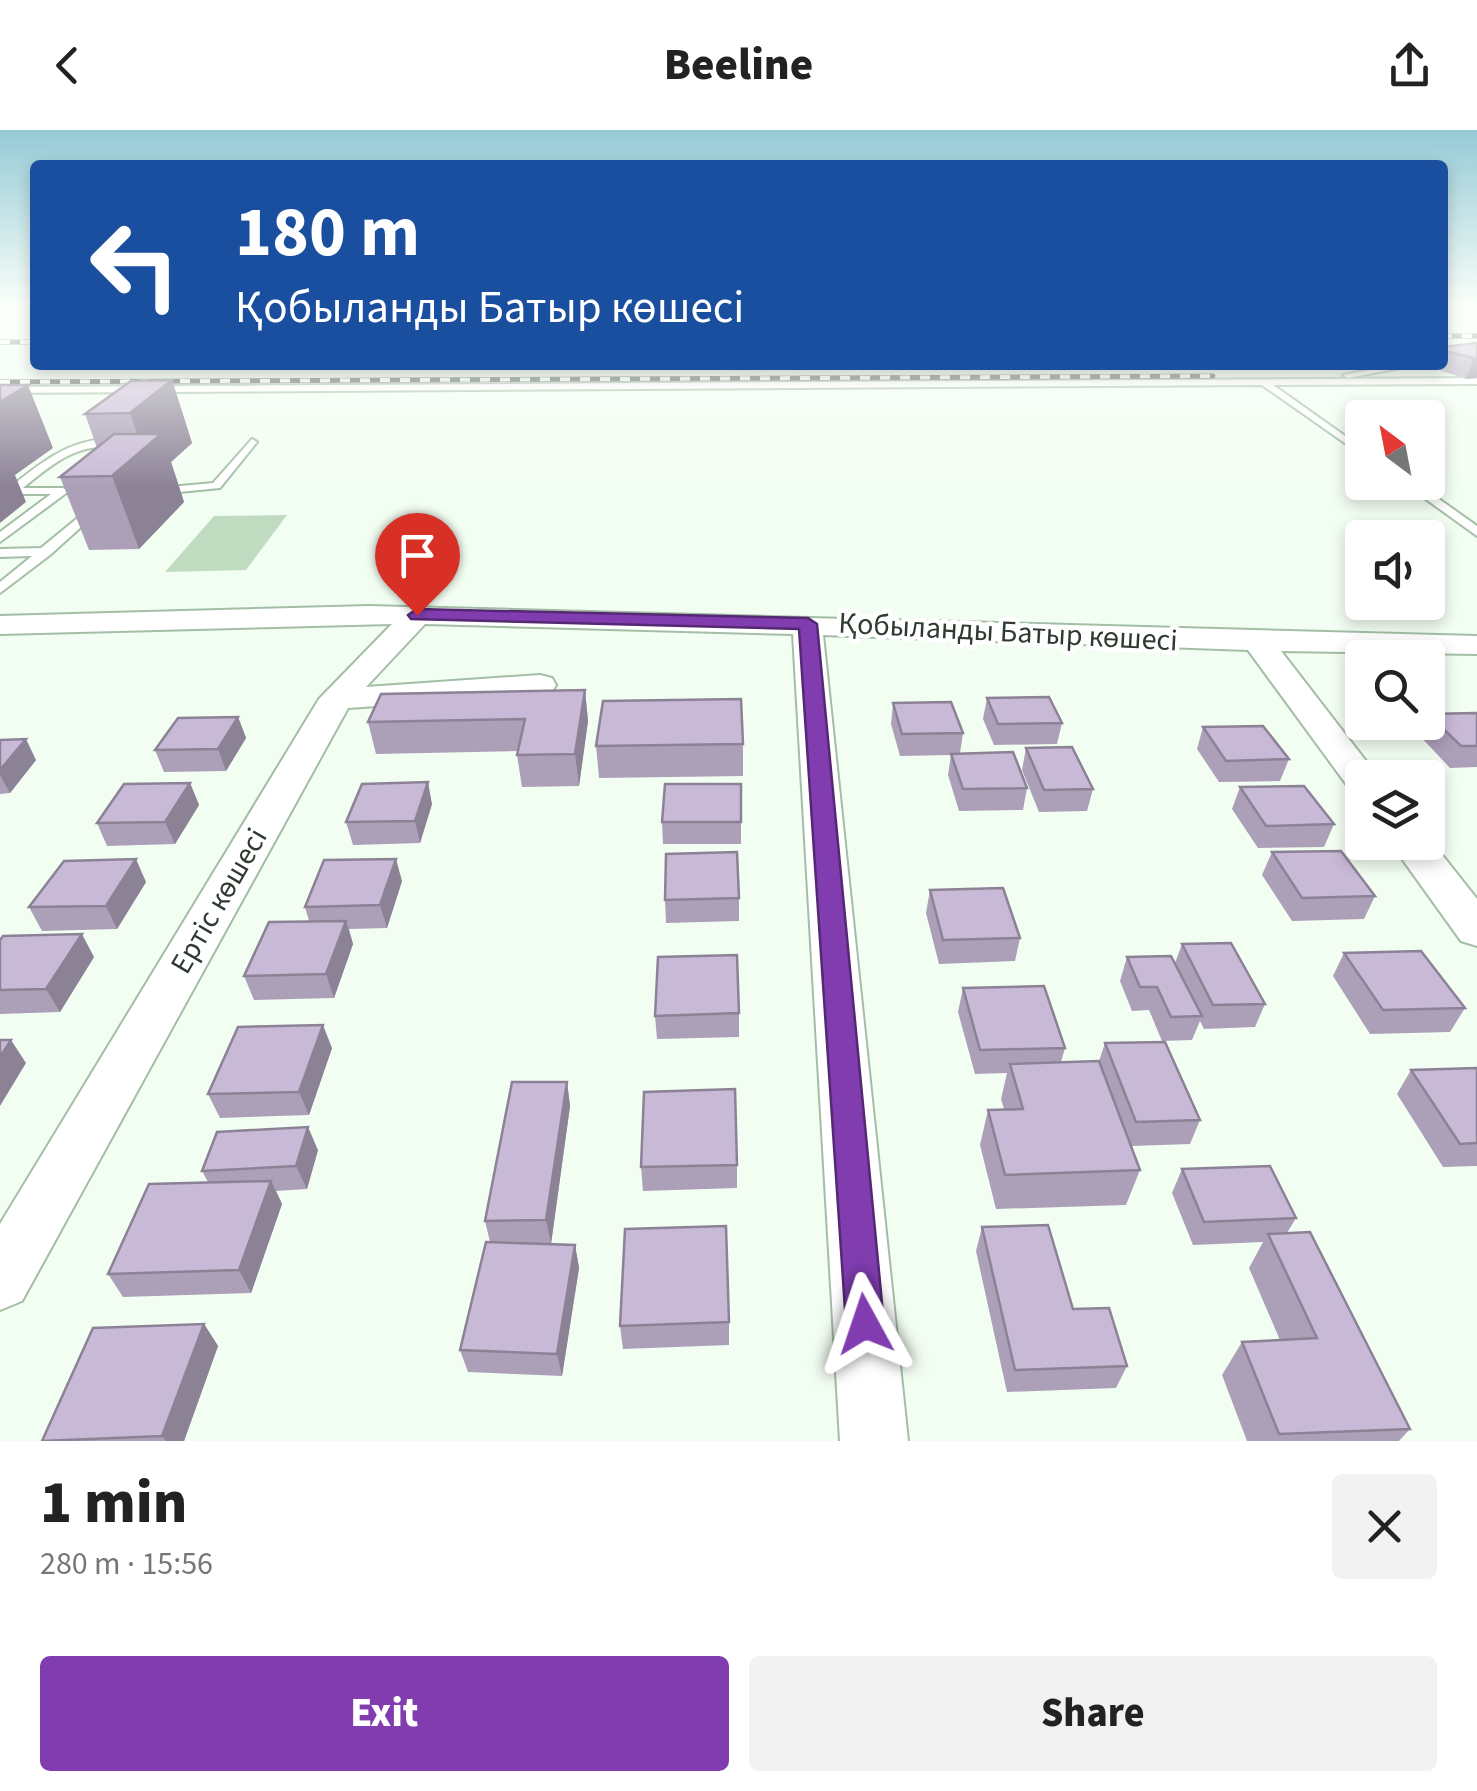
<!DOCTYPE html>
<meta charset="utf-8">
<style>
:root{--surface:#fff;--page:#f2f2f2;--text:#222;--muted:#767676;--accent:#813db0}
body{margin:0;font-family:"Source Sans 3",sans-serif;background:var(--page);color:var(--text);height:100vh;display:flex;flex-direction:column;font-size:38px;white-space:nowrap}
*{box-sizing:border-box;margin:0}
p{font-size:32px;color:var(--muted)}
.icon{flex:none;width:55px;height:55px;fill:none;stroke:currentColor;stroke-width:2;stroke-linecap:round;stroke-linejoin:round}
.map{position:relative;height:1311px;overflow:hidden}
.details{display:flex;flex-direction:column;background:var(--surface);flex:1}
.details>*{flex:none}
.guide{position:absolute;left:30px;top:30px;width:1418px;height:210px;border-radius:10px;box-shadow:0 5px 15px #0003;background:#1a4fa0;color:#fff;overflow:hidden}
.needle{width:65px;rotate:328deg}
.fabs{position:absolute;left:1345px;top:270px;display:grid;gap:20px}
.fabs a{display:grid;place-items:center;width:100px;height:100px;border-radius:10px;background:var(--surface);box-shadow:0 5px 15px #0003;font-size:50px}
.pin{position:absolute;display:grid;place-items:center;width:85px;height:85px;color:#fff;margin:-102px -42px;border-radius:50% 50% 50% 0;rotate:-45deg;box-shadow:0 0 10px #0007}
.pin .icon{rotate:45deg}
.me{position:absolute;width:110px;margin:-55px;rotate:355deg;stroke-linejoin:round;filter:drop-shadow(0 0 8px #0008)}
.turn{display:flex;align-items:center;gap:35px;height:210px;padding:0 40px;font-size:45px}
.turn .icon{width:130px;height:130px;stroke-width:2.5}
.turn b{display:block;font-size:70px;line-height:85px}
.round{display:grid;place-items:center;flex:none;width:105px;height:105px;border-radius:10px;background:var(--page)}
.headline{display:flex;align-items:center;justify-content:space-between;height:170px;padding:0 40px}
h1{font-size:60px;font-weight:800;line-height:75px}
.cta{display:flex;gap:20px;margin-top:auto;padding:20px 40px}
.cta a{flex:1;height:115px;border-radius:10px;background:var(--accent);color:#fff;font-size:40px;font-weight:800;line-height:115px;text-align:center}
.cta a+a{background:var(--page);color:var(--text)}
header{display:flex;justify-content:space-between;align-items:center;height:130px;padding:0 40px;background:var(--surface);font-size:45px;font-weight:800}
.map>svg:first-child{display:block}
.green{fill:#bfdcc0}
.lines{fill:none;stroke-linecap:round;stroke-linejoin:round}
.lane-casing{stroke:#a4bea5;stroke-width:4}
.street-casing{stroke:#a4bea5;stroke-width:4}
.lane{fill:#fff;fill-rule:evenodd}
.street{fill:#fff;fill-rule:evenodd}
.rail-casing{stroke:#4a554b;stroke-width:5}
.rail{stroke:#fff;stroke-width:4;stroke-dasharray:10;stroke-linecap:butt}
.wall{fill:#ac9fb8}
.shaded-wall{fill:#8c8296}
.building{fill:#c8b9d6;stroke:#8c8296;stroke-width:2.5}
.route{fill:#813db0;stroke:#542872;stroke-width:2.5}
.labels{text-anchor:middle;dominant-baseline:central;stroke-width:9;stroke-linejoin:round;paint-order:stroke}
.street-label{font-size:30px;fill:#2f3a30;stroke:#fff}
</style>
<header><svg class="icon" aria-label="back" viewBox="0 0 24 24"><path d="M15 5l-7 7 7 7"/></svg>Beeline<svg class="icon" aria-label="share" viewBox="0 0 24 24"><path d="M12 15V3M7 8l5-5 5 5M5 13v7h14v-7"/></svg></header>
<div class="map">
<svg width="1477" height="1311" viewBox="0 0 1477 1311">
<rect width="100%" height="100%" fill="#f3fef3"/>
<!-- green -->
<path class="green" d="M287 385 246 440 165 442 214 386Z"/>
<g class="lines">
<defs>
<g id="lane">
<path d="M1397 235H1417L1347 248 1343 245Z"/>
<path d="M1477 248V254L1273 255 1362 318V325L1262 255 0 263V257Z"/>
<path d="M104 309 124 315 119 318C79 311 52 334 23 358H63L69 361 0 412V402L51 364H12L8 363V359C38 335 65 312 104 309Z"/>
<path d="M252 309 257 312 220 358 159 364 153 361 159 358 213 353Z"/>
<path d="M1402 352H1415L1477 396V406Z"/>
<path d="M91 377 101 379 50 425 0 463V452L32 426 0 427V419L41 418Z"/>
</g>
<g id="street">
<path d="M369 476 1477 506V524L1281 521 1379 648H1362V661L1349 658 1248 520 823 505 908 1311H840L793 504 425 494 366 557 540 545 552 548 556 555 552 562 540 565 348 578 22 1171 0 1180V1094L319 569 392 494 0 504V486Z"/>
<path d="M1428 707 1477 769V816L1461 811 1390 712H1428Z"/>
</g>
</defs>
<!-- lane casing -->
<use href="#lane" class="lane-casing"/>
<!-- street casing -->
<use href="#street" class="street-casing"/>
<!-- lane -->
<use href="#lane" class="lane"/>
<!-- street -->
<use href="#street" class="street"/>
<defs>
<g id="rail">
<path d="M1442 206H1477"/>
<path d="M0 212H35"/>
<path d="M0 252 1213 246"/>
</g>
</defs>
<!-- rail casing -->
<use href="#rail" class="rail-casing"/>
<!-- rail -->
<use href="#rail" class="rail"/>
</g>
<!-- wall -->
<g class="wall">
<path d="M1477 213V248L1466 249 1430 237V235H1442V217Z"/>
<path d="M172 250 192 313 171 332 184 372 139 419 89 420 60 347 97 318 85 284Z"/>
<path d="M585 560 588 591 579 656 522 657 517 625 518 621 376 624 368 592Z"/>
<path d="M987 568 1062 593 1057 614 994 615 983 589Z"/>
<path d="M893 573 963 603 960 623 1027 658 1023 680 959 681 948 645 951 625 900 626 891 594Z"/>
<path d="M1477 583V637L1450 638 1419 605 1425 592H1428V584Z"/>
<path d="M238 587 246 608 226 641 164 642 155 620Z"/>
<path d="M1203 597 1289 629 1280 651 1219 652 1197 619Z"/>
<path d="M0 610 36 630 10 663 0 664Z"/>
<path d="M743 614V646L599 648 596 616Z"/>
<path d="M1026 618 1093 659 1087 681 1039 682 1022 640Z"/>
<path d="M190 653 199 675 175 714 107 716 97 693Z"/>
<path d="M741 654V714H663L662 692Z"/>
<path d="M1240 657 1334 694 1324 717 1258 718 1232 679Z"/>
<path d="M432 674 420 713 353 715 346 692Z"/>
<path d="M1272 722 1375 766 1364 789 1292 791 1262 745Z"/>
<path d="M402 751 387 798 349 799 353 814 334 868 254 870 244 846 309 791 305 777Z"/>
<path d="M146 752 117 799 42 801 29 777Z"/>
<path d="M930 760 1020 808 1015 831 939 834 926 783Z"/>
<path d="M739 768V791L666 793 665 770Z"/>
<path d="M0 810 94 827 60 882 0 884Z"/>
<path d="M1182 814 1265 874 1255 897 1204 899 1200 891 1192 910 1162 911 1149 880 1132 881 1120 851 1127 827 1175 833Z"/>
<path d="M1344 823 1465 878 1450 902 1370 904 1333 846Z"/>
<path d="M963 858 1065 918 1061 932 1099 931 1105 913 1200 990 1190 1014 1131 1016 1140 1040 1126 1075 996 1079 980 1015 988 980 1004 979 1001 969 1007 943 975 944 958 882Z"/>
<path d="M739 883V907L657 909 655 886Z"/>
<path d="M332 918 309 985 220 988 208 964Z"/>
<path d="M1477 938V1036L1443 1037 1397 964 1411 940Z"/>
<path d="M567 952 570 976 551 1114 575 1115 579 1138 562 1246 468 1242 460 1220 490 1112 485 1091Z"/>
<path d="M318 1020 307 1059 276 1061 282 1074 251 1163 123 1167 108 1144 208 1052 202 1041Z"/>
<path d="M737 1035V1058L643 1061 641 1037Z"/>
<path d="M1182 1039 1296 1088 1287 1103 1410 1299 1399 1311H1247L1222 1245 1242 1212 1280 1210 1249 1138 1263 1112 1193 1115 1172 1063Z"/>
<path d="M982 1097 1073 1179 1127 1236 1116 1258 1007 1262 976 1121Z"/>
<path d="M729 1192V1215L623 1219 620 1196Z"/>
<path d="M204 1194 218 1216 184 1311H42Z"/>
</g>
<!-- shaded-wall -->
<g class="shaded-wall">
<path d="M1474 229H1477V248L1466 249Z"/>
<path d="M172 250 192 313 171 332 184 372 139 419 112 346 143 320 130 283Z"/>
<path d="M28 255 53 318 15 345 26 372 0 393V272Z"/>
<path d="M585 560 588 591 579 656 575 624Z"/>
<path d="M238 587 246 608 226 641 218 619Z"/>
<path d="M26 609 36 630 10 663 0 645V640Z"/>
<path d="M428 652 432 674 420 713 415 691Z"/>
<path d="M190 653 199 675 175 714 165 692Z"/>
<path d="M136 729 146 752 117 799 106 776Z"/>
<path d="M396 729 402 751 387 798 380 775Z"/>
<path d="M346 791 353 814 334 868 326 844Z"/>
<path d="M82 804 94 827 60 882 46 859Z"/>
<path d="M323 895 332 918 309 985 299 962Z"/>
<path d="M11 910 26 933 0 976V927Z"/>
<path d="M567 952 570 976 551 1114 546 1090Z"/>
<path d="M308 997 318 1020 307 1059 296 1036Z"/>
<path d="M271 1051 282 1074 251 1163 239 1140Z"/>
<path d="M575 1115 579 1138 562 1246 557 1224Z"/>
<path d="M204 1194 218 1216 184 1311H166L162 1306Z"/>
</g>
<!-- building -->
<g class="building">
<path d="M1477 213V229L1442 220V217Z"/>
<path d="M172 250 130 283 85 284 131 251Z"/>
<path d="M0 255H28L0 272Z"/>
<path d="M114 304H161L112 346 60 347Z"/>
<path d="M585 560 575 624 517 625 525 589 368 592 381 564Z"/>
<path d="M1049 567 1062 593 998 594 987 568Z"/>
<path d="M741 569 743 614 596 616 603 571Z"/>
<path d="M951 572 963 603 902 604 893 573Z"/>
<path d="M1477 583V616H1461L1428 584Z"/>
<path d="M238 587 218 619 155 620 178 588Z"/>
<path d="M1263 596 1289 629 1226 631 1203 597Z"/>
<path d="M26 609 0 640V610Z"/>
<path d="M1072 617 1093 659 1044 660 1026 618Z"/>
<path d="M1013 622 1027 658 963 659 951 624Z"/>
<path d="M428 652 415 691 346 692 362 654Z"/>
<path d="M190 653 165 692 97 693 124 654Z"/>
<path d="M665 654H741V692H662Z"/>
<path d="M1304 656 1334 694 1266 696 1240 657Z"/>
<path d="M1341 721 1375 766 1302 768 1272 722Z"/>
<path d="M737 722 739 768 665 770 666 724Z"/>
<path d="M136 729 106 776 29 777 64 731Z"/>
<path d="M396 729 380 775 305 777 324 730Z"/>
<path d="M1003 758 1020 808 943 810 930 760Z"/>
<path d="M346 791 326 844 244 846 269 792Z"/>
<path d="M82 804 46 859 0 860V810L3 806Z"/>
<path d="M1231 813 1265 874 1213 875 1182 814Z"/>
<path d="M1421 821 1465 878 1383 880 1344 823Z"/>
<path d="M737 825 739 883 655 886 658 827Z"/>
<path d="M1171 826 1202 886 1171 887 1157 857H1140L1127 827Z"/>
<path d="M1044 856 1065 918 980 920 963 858Z"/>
<path d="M323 895 299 962 208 964 238 897Z"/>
<path d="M0 910H11L0 927Z"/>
<path d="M1165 912 1200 990 1136 992 1105 913Z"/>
<path d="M1099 931 1140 1040 1005 1045 988 980 1023 979 1010 934Z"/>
<path d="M1477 938V1013L1460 1014 1411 940Z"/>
<path d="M512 952H567L546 1090 485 1091Z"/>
<path d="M735 959 737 1035 641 1037 644 962Z"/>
<path d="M308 997 296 1036 202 1041 217 1002Z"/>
<path d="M1270 1036 1296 1088 1204 1092 1182 1039Z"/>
<path d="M271 1051 239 1140 108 1144 149 1054Z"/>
<path d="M1048 1095 1073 1179 1109 1178 1127 1236 1015 1240 982 1097Z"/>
<path d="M726 1096 729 1192 620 1196 625 1099Z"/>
<path d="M1310 1102 1410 1299 1279 1304 1242 1212 1317 1208 1268 1104Z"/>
<path d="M486 1112 575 1115 557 1224 460 1220Z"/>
<path d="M204 1194 162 1306 42 1311 93 1198Z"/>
</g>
<!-- sky -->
<linearGradient id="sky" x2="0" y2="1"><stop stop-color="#95cad6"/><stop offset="0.49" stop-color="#fafffa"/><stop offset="1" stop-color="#fafffa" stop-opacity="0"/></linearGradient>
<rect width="1477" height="358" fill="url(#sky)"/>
<!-- route -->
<path class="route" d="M417 479 808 488 817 494 884 1194 878 1208 865 1213 851 1208 846 1194 799 499 411 489 408 485Z"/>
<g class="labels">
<!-- street labels -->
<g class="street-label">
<text transform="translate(1008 502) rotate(3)">Қобыланды Батыр көшесі</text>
<text transform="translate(219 771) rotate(-60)">Ертіс көшесі</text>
</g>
</g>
</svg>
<div class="fabs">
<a><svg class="needle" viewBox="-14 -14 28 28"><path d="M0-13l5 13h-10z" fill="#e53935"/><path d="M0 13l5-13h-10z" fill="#767676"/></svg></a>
<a><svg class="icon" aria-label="sound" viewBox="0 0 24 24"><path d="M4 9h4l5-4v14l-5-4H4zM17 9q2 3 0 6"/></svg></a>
<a><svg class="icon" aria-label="search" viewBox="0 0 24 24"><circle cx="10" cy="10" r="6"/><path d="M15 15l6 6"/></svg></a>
<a><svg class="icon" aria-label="layers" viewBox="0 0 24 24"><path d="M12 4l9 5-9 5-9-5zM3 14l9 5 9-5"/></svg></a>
</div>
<div class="pin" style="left:417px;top:485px;background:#d93025"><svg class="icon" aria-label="arrive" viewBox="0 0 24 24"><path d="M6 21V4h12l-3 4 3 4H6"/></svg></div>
<svg class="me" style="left:865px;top:1194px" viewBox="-20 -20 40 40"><path d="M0-17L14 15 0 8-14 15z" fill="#813db0" stroke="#fff" stroke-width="4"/></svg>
<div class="guide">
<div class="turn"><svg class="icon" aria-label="left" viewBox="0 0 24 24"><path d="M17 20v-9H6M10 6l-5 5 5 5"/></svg><div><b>180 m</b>Қобыланды Батыр көшесі</div></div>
</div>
</div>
<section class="details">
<div class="headline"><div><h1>1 min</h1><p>280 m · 15:56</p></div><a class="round"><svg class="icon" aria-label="close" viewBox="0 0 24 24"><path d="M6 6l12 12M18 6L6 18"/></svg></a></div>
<div class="cta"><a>Exit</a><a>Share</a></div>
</section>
